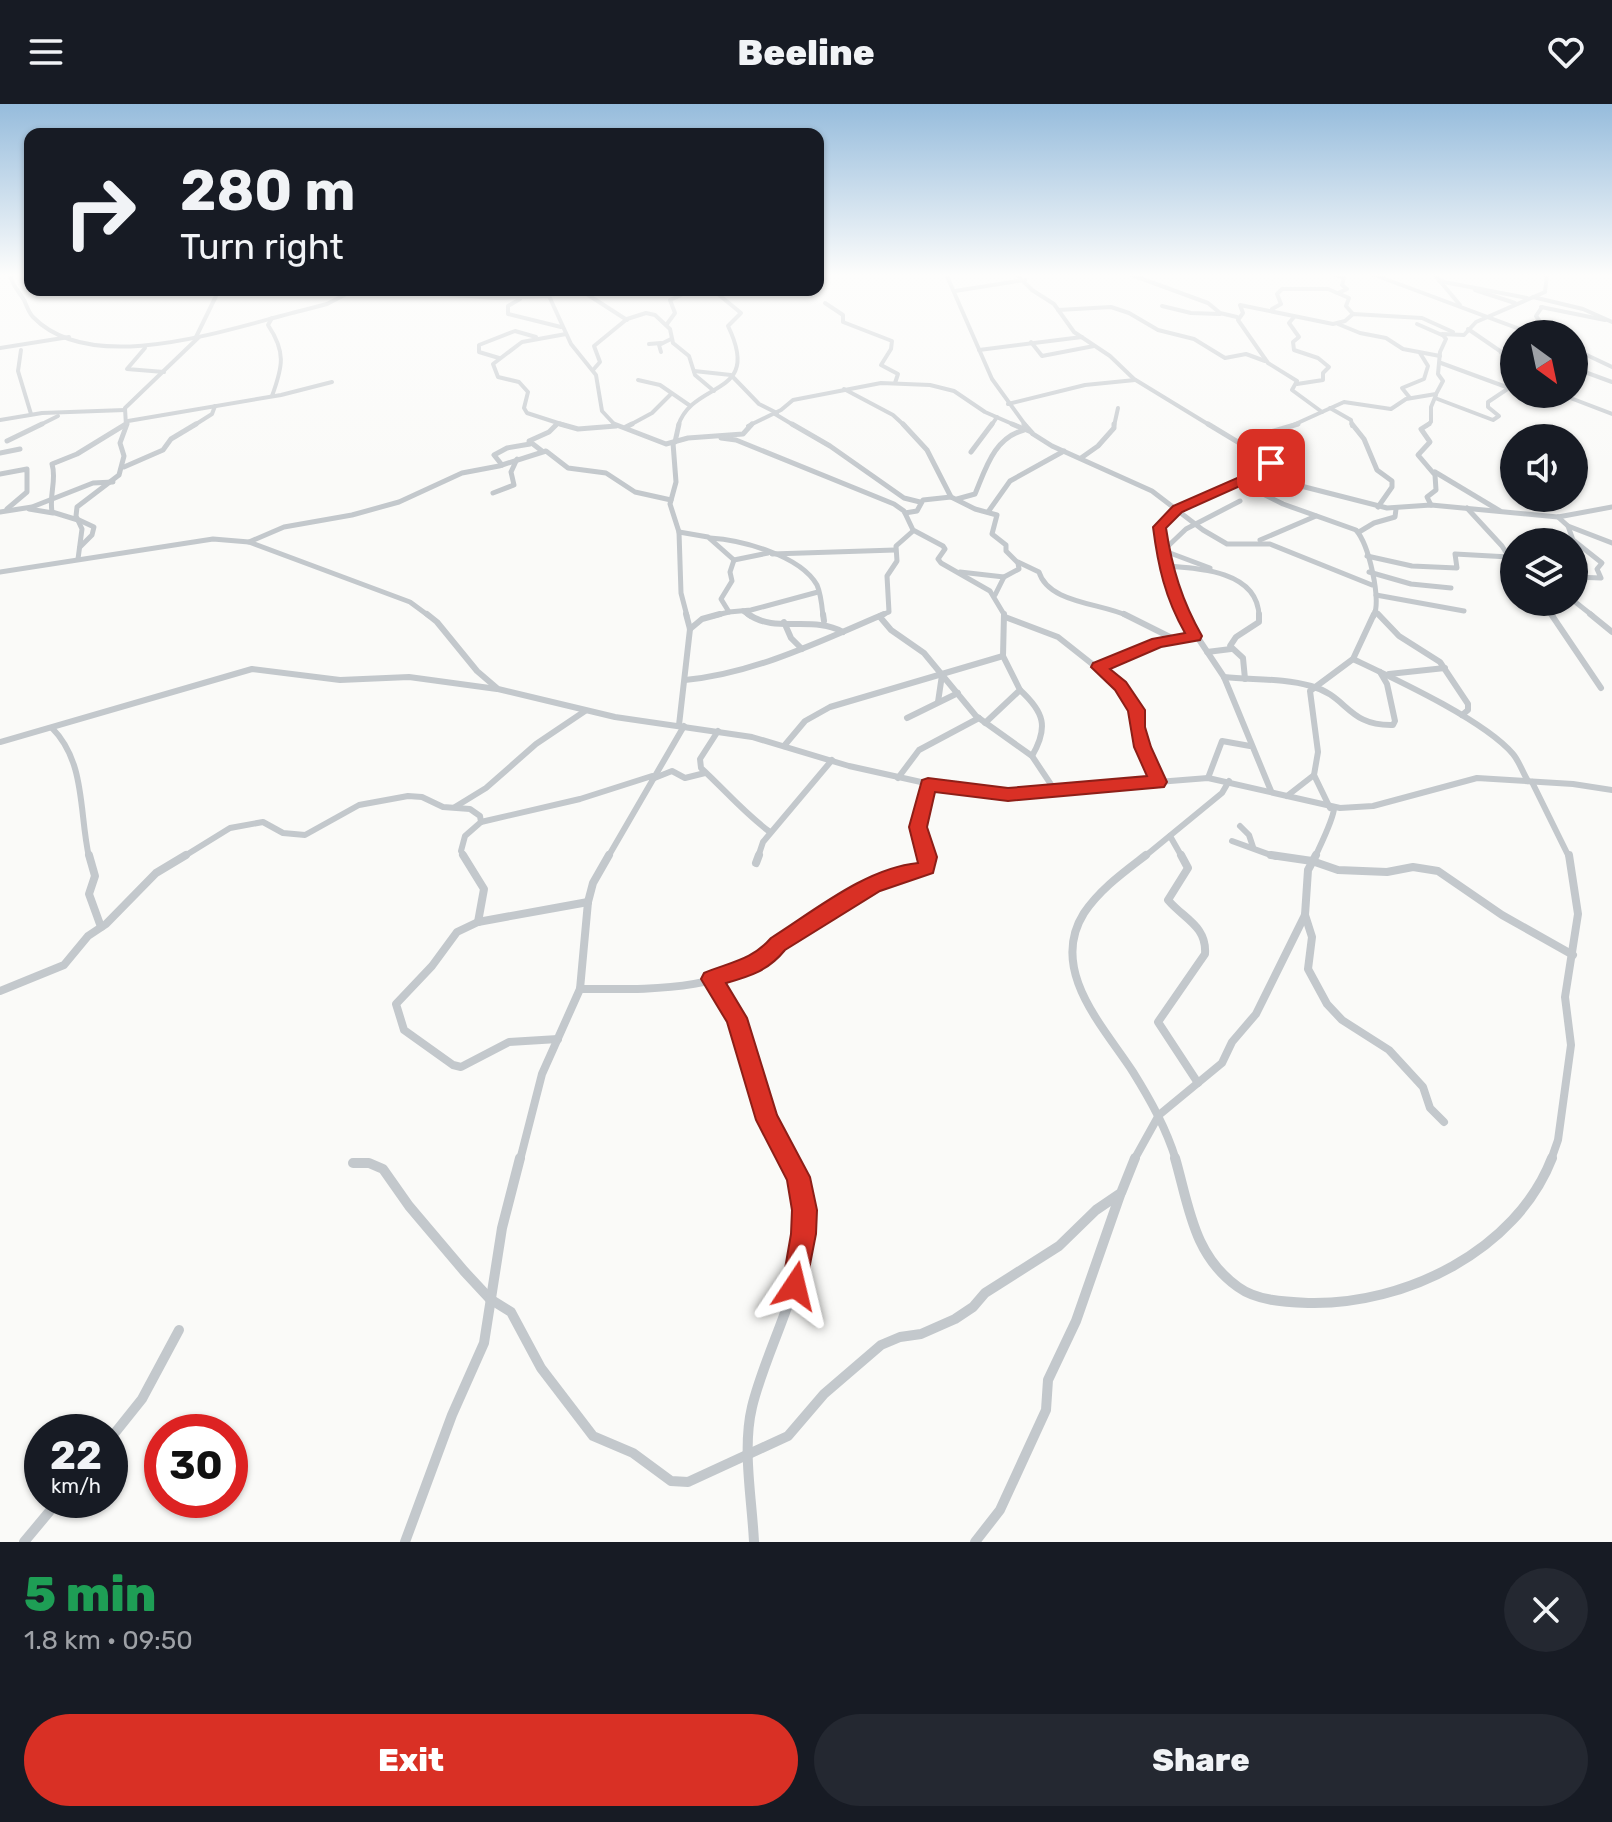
<!DOCTYPE html>
<meta charset="utf-8">
<style>
:root{--surface:#171b24;--page:#242831;--text:#f1f3f6;--muted:#9ea1a6;--accent:#d93025}
body{margin:0;font-family:Rubik,sans-serif;background:var(--page);color:var(--text);height:100vh;display:flex;flex-direction:column;font-size:30px;white-space:nowrap}
*{box-sizing:border-box;margin:0}
p{font-size:26px;color:var(--muted)}
.icon{flex:none;width:44px;height:44px;fill:none;stroke:currentColor;stroke-width:2;stroke-linecap:round;stroke-linejoin:round}
.map{position:relative;height:1438px;overflow:hidden}
.side{display:flex;flex-direction:column;background:var(--surface);flex:1}
.side>*{flex:none}
.top-card{position:absolute;left:24px;top:24px;width:800px;height:168px;border-radius:16px;box-shadow:0 2px 6px #0004;background:#171b24;color:var(--text);overflow:hidden}
.needle{width:52px;rotate:147deg}
.tools{position:absolute;left:1500px;top:216px;display:grid;gap:16px}
.tools a{display:grid;place-items:center;width:88px;height:88px;border-radius:50%;background:var(--surface);box-shadow:0 2px 6px #0004;font-size:40px}
.speed{position:absolute;left:24px;top:1310px;display:flex;gap:16px;font-size:40px;font-weight:700;text-align:center}
.speed>*{display:grid;place-content:center;width:104px;height:104px;border-radius:50%;background:var(--surface);box-shadow:0 2px 6px #0004;line-height:1}
.speed small{font-size:20px;font-weight:400}
.speed .limit{border:12px solid #d22;background:#fff;color:#111}
.pin{position:absolute;display:grid;place-items:center;width:68px;height:68px;color:#fff;margin:-34px;border-radius:16px;box-shadow:0 4px 12px #0006}
.me{position:absolute;width:88px;margin:-44px;rotate:10deg;stroke-linejoin:round;filter:drop-shadow(0 0 6px #0008)}
.turn{display:flex;align-items:center;gap:28px;height:168px;padding:0 24px;font-size:36px}
.turn .icon{width:104px;height:104px;stroke-width:2.5}
.turn b{display:block;font-size:56px;line-height:68px}
.round{display:grid;place-items:center;flex:none;width:84px;height:84px;border-radius:42px;background:var(--page)}
.headline{display:flex;align-items:center;justify-content:space-between;height:136px;padding:0 24px}
h1{font-size:48px;font-weight:800;line-height:60px;color:#1e9e55}
.button{display:flex;gap:16px;margin-top:auto;padding:16px 24px}
.button a{flex:1;height:92px;border-radius:48px;background:var(--accent);color:#fff;font-size:32px;font-weight:800;line-height:92px;text-align:center}
.button a+a{background:var(--page);color:var(--text)}
header{display:flex;justify-content:space-between;align-items:center;height:104px;padding:0 24px;background:var(--surface);font-size:36px;font-weight:800}
.map>svg:first-child{display:block}
.lines{fill:none;stroke-linecap:round;stroke-linejoin:round}
.minor-far4{stroke:#c3c8cc;stroke-width:4}
.minor-far3{stroke:#c3c8cc;stroke-width:5}
.minor-far2{stroke:#c3c8cc;stroke-width:6}
.minor-far1{stroke:#c3c8cc;stroke-width:8}
.minor{stroke:#c3c8cc;stroke-width:10}
.route{fill:#d93025;stroke:#8d1f18;stroke-width:2}
</style>
<header><svg class="icon" aria-label="menu" viewBox="0 0 24 24"><path d="M4 6h16M4 12h16M4 18h16"/></svg>Beeline<svg class="icon" aria-label="heart" viewBox="0 0 24 24"><path d="M12 20l-8-8c-3-5 5-10 8-4 3-6 11-1 8 4z"/></svg></header>
<div class="map">
<svg width="1612" height="1438" viewBox="0 0 1612 1438">
<rect width="100%" height="100%" fill="#fafaf8"/>
<g class="lines">
<!-- minor-far4 -->
<g class="minor-far4">
<path d="M10 170C12 182 18 186 24 196 27 202 28 208 33 213 93 275 233 223 304 206L327 200 354 186"/>
<path d="M946 170 992 275 1026 322"/>
<path d="M1016 170 1032 186 1054 200 1074 228 1110 252 1134 275 1211 322"/>
<path d="M1129 170 1208 199 1220 209 1237 213"/>
<path d="M1333 170 1344 174 1342 181 1347 185 1338 189"/>
<path d="M1372 170 1533 230"/>
<path d="M1434 170 1460 201"/>
<path d="M1439 177 1527 194"/>
<path d="M383 186 497 194 549 192 571 240 596 271 602 307 616 322"/>
<path d="M1475 186 1515 199"/>
<path d="M955 187 1025 176"/>
<path d="M547 191 582 187 627 216"/>
<path d="M1533 193 1583 205 1612 218"/>
<path d="M520 195 508 202V210L561 223"/>
<path d="M825 199 843 211V218L892 237 891 245 881 261 898 270 895 279"/>
<path d="M1162 202 1191 209 1220 210"/>
<path d="M1541 203 1605 216"/>
<path d="M1542 203 1536 212 1549 230"/>
<path d="M1272 205 1281 200 1277 190 1282 185H1328L1349 194 1346 202 1353 210"/>
<path d="M1058 206 1111 203 1129 209 1158 226 1194 235 1225 254 1246 250 1265 257"/>
<path d="M1294 213 1289 219 1299 233 1293 238 1294 246 1318 254 1329 263 1323 269V276L1297 280"/>
<path d="M272 214 268 221C286 248 283 262 272 292"/>
<path d="M667 220 675 209 670 196 692 186"/>
<path d="M1338 220 1360 229 1386 234 1403 245 1440 252"/>
<path d="M1417 220 1442 231"/>
<path d="M1468 225 1500 247 1509 260 1507 266 1514 269"/>
<path d="M196 233 219 186"/>
<path d="M1031 238 1042 252 1094 242"/>
<path d="M649 240 661 239"/>
<path d="M0 244 69 233"/>
<path d="M145 244 127 265 164 268"/>
<path d="M1574 245 1612 263"/>
<path d="M21 246 18 267 31 310"/>
<path d="M979 246 1082 233"/>
<path d="M661 248 659 241 671 235"/>
<path d="M499 254 479 248V241L515 227 536 233"/>
<path d="M1574 264 1612 278"/>
<path d="M593 266 600 258 594 242 627 215 646 209 655 211 670 225 673 239 689 252 695 271 714 287"/>
<path d="M694 267 731 271 759 300 777 309"/>
<path d="M638 276 660 281 689 301"/>
<path d="M844 285 893 311 905 322"/>
<path d="M1560 290 1612 310"/>
<path d="M1410 294 1402 284 1424 275 1428 262 1420 249"/>
<path d="M1435 294 1493 316 1499 312 1488 303V298L1509 284 1441 259"/>
<path d="M1008 300 1085 281 1135 276"/>
<path d="M1330 304 1351 316 1352 322"/>
<path d="M1322 308 1292 286 1297 277 1268 259 1238 216 1243 209 1240 201 1333 220 1345 217 1353 210 1422 214 1453 228"/>
<path d="M775 310 795 322"/>
<path d="M0 316 42 309 125 306"/>
<path d="M128 317 281 291 332 278"/>
<path d="M558 319 527 309 524 304 528 288 519 278 498 273 493 260 522 238 566 230"/>
<path d="M38 322 58 312"/>
<path d="M123 322 127 319"/>
<path d="M126 322 125 304 199 233"/>
<path d="M193 322 212 310 215 302"/>
<path d="M555 322 558 319 567 322"/>
<path d="M628 322 652 309 671 290"/>
<path d="M678 322C693 275 763 294 728 222L741 209 713 186"/>
<path d="M748 322 781 306 793 296 881 279 930 281 954 287 985 308 1017 322"/>
<path d="M991 322 997 313"/>
<path d="M1114 322 1118 304"/>
<path d="M1291 322 1344 298 1391 305 1406 295 1436 290 1443 277 1438 270 1440 248 1446 235 1442 230 1464 231 1476 218 1545 188 1547 170"/>
<path d="M1426 322 1431 318V303L1436 291"/>
</g>
<!-- minor-far3 -->
<g class="minor-far3">
<path d="M560 320 578 325 616 322"/>
<path d="M614 320 666 340 688 334 743 330 752 320"/>
<path d="M792 320 830 342 904 394 920 398"/>
<path d="M903 320 927 346 951 393 975 405 997 411 992 430 1006 441V447L1018 459 1019 465 1004 473 960 468"/>
<path d="M1012 320 1029 327"/>
<path d="M1024 320 1033 330 1052 342 1152 387 1203 426 1227 440H1270L1372 481"/>
<path d="M1352 320 1364 335 1377 366 1392 377V383L1378 403"/>
<path d="M1429 320 1421 325 1430 338 1418 351 1435 371 1436 386 1427 393 1431 401"/>
<path d="M626 323 632 320"/>
<path d="M721 334 736 336 894 400 904 407 913 426 943 442 945 445 938 455 941 459 990 487 1005 512"/>
<path d="M7 337 42 320"/>
<path d="M1240 337 1298 320"/>
<path d="M675 338 679 320"/>
<path d="M673 339 676 378 670 400 679 428 681 489 687 512"/>
<path d="M542 347 529 337 549 328 557 320"/>
<path d="M971 348 992 320"/>
<path d="M0 349 20 345"/>
<path d="M1081 354 1098 342 1114 324V320"/>
<path d="M502 361 494 351 507 344 530 340"/>
<path d="M124 363 163 346 171 335 196 320"/>
<path d="M1263 367 1297 381 1387 404 1431 401 1558 413 1612 403"/>
<path d="M1435 368 1500 407"/>
<path d="M0 370 27 365V388L7 405"/>
<path d="M1237 377 1283 400 1356 426C1369 441 1381 494 1374 512"/>
<path d="M493 389 514 381 511 368 517 355"/>
<path d="M957 395 975 390C986 364 994 334 1024 326"/>
<path d="M1467 404 1502 442 1514 461"/>
<path d="M29 405 53 409"/>
<path d="M0 408 32 403 93 379 113 378"/>
<path d="M988 408 1010 377 1064 347"/>
<path d="M905 409 917 407 923 396 951 393"/>
<path d="M1558 413 1568 422 1612 439"/>
<path d="M78 416 52 408C49 389 57 376 52 360L77 350 126 320"/>
<path d="M79 416 94 423 92 431 80 443"/>
<path d="M1568 422 1573 436 1602 459 1597 465 1601 474 1574 473"/>
<path d="M679 428 708 433 734 456 730 468 732 477 721 495 729 508 713 512"/>
<path d="M1359 428 1374 419 1395 413 1396 405"/>
<path d="M710 434C741 436 800 451 817 481 821 490 822 502 823 512"/>
<path d="M1260 436 1316 412"/>
<path d="M249 438 284 423 352 411 399 398 462 369 499 362 546 347 568 364 606 369 635 388 671 396"/>
<path d="M772 450 895 446"/>
<path d="M1367 452 1412 462 1457 464 1455 450 1509 453"/>
<path d="M78 455 82 425 76 412 77 403 119 371 124 352 120 339 127 320"/>
<path d="M734 456 768 449"/>
<path d="M1018 458 1039 468C1048 499 1101 499 1128 512"/>
<path d="M1165 462C1199 464 1258 467 1259 512"/>
<path d="M1210 464 1170 449 1166 444 1186 425 1240 397"/>
<path d="M0 468 213 435 249 438 410 498 429 512"/>
<path d="M1369 468 1411 480 1451 484"/>
<path d="M995 491 1004 473"/>
<path d="M1376 491 1464 507"/>
<path d="M1574 497 1593 512"/>
<path d="M1543 498 1553 512"/>
<path d="M743 507 750 512"/>
<path d="M1375 507 1380 512"/>
<path d="M729 508 751 506 818 488"/>
<path d="M879 512 889 508 887 472 897 457 896 442 913 427"/>
<path d="M1183 512C1167 488 1157 447 1162 418L1178 405 1263 367 1271 358 1208 320"/>
</g>
<!-- minor-far2 -->
<g class="minor-far2">
<path d="M427 510 437 518 477 567 498 585 615 613 752 633 849 662 948 684 1008 690 1208 674 1340 704 1373 702 1477 674 1573 680 1612 686"/>
<path d="M748 510C775 530 813 511 843 528"/>
<path d="M823 510 824 517"/>
<path d="M1124 510 1174 535"/>
<path d="M1182 510 1224 573 1271 687"/>
<path d="M1378 510 1399 532 1440 558 1468 600V606L1462 611"/>
<path d="M1551 510 1601 584"/>
<path d="M1590 510 1612 528"/>
<path d="M880 513 891 526 924 549 976 612 1032 652 1056 688"/>
<path d="M1005 513 1058 533 1120 582 1137 606 1142 643 1158 678"/>
<path d="M784 518 791 534 802 545"/>
<path d="M690 525 702 515 720 510"/>
<path d="M1207 548 1231 545"/>
<path d="M1353 555C1395 575 1484 616 1513 650 1519 657 1523 669 1528 677"/>
<path d="M1099 563 1158 538 1195 532"/>
<path d="M1389 570 1445 564"/>
<path d="M1224 573C1253 576 1283 574 1311 582 1348 592 1347 622 1393 621L1395 617 1387 580 1380 568"/>
<path d="M1245 575 1243 554 1230 542 1236 533 1259 518V510"/>
<path d="M685 576C753 570 821 537 884 510"/>
<path d="M1020 586C1044 608 1049 623 1032 652"/>
<path d="M938 598 942 571"/>
<path d="M907 614 958 589"/>
<path d="M985 619 1020 586 1003 552 1004 510"/>
<path d="M679 621 690 525 686 510"/>
<path d="M52 624C86 658 79 709 89 753"/>
<path d="M718 627 700 655 701 664C725 686 744 709 770 728"/>
<path d="M0 638 252 565 340 576 409 573 497 585"/>
<path d="M784 642 805 617 830 603 1003 552"/>
<path d="M898 674 919 646 979 614"/>
<path d="M1208 674 1222 637 1250 642"/>
<path d="M652 675 672 667 685 674 705 669"/>
<path d="M1532 678 1569 753"/>
<path d="M1287 692 1314 671"/>
<path d="M455 703 486 684 536 640 585 607"/>
<path d="M1330 704 1314 671 1318 648 1310 587 1353 555 1374 510"/>
<path d="M481 718 580 695 652 672"/>
<path d="M1240 722 1249 731 1253 743"/>
<path d="M1170 732 1182 753"/>
<path d="M1232 737 1276 753"/>
<path d="M183 753 230 724 263 718 283 729 305 731 359 701 408 692 422 693 443 703 470 705 480 712 481 718 465 732 461 747 464 753"/>
<path d="M608 753 684 622"/>
<path d="M758 753 763 738 832 656"/>
<path d="M927 753 918 720 928 681"/>
<path d="M1144 753 1222 689 1229 677"/>
<path d="M1315 753C1320 742 1334 714 1334 704"/>
</g>
<!-- minor-far1 -->
<g class="minor-far1">
<path d="M89 751 95 772 89 790 101 823"/>
<path d="M463 751 484 785 478 818"/>
<path d="M1146 751C1124 768 1100 785 1084 809 1048 866 1104 923 1133 968 1151 997 1166 1024 1176 1056"/>
<path d="M1181 751 1188 764 1168 796C1184 815 1207 822 1205 850L1158 918 1198 979"/>
<path d="M1271 751 1312 757 1338 766 1387 768 1413 763 1438 767 1502 811 1573 851"/>
<path d="M756 759 759 751"/>
<path d="M1305 811 1312 833 1308 865 1327 900 1342 916 1389 946 1423 983 1430 1004 1444 1018"/>
<path d="M712 875 737 914 767 1016 791 1056"/>
<path d="M580 885C643 885 732 890 778 840L873 781 926 763V751"/>
<path d="M0 887 64 861 88 832 106 820 156 769 186 751"/>
<path d="M558 935 509 938 461 963 453 961 404 926 396 900 432 862 457 828 478 818 588 798"/>
<path d="M520 1056 542 970 580 885 588 798 593 779 609 751"/>
<path d="M1134 1056 1159 1011 1222 959 1232 938 1256 910 1305 811 1308 766 1316 751"/>
<path d="M1551 1056 1558 1036 1571 941 1565 893 1578 810 1569 751"/>
</g>
<!-- minor -->
<g class="minor">
<path d="M1175 1054C1189 1102 1193 1151 1238 1183 1257 1197 1285 1198 1309 1199 1405 1201 1516 1147 1552 1054"/>
<path d="M353 1059H369L383 1065 409 1102 464 1167 490 1195 511 1208 541 1264 593 1332 633 1349 671 1377 688 1378 788 1332 824 1290 881 1241 900 1233 921 1230 955 1215 973 1203 985 1189 1059 1142 1096 1106 1121 1089 1135 1054"/>
<path d="M110 1335 142 1295 179 1226"/>
<path d="M24 1438 59 1396"/>
<path d="M405 1438 452 1311 484 1239 502 1124 520 1054"/>
<path d="M754 1438C752 1395 742 1345 752 1303 770 1227 836 1132 790 1054"/>
<path d="M975 1438 1000 1406 1046 1306 1048 1276 1076 1217 1120 1091"/>
</g>
</g>
<!-- sky -->
<linearGradient id="sky" x2="0" y2="1"><stop stop-color="#96bcdc"/><stop offset="0.46" stop-color="#fdfdfc"/><stop offset="1" stop-color="#fdfdfc" stop-opacity="0"/></linearGradient>
<rect width="1612" height="371" fill="url(#sky)"/>
<!-- route -->
<path class="route" d="M1267 356 1277 359 1267 370 1182 408 1166 424C1172 464 1182 497 1202 532L1200 536 1161 543 1110 565 1126 578 1145 606V623L1151 643 1167 678 1164 683 1008 697 935 688 927 723 937 753 933 769 880 787 785 846C768 867 750 872 726 879L747 914 777 1011 810 1073 817 1106 816 1130 804 1191 795 1195 786 1191 782 1182 791 1130 792 1106 787 1076 756 1016 727 918 701 875 704 869C730 858 752 856 771 834 814 807 866 764 918 759L909 723 922 676 928 674 1008 684 1147 672 1134 643 1128 607 1115 586 1091 563 1093 559 1152 535 1185 529C1165 494 1158 462 1153 423L1173 402 1258 365Z"/>
</svg>
<div class="tools">
<a><svg class="needle" viewBox="-14 -14 28 28"><path d="M0-13l5 13h-10z" fill="#e53935"/><path d="M0 13l5-13h-10z" fill="#9ea1a6"/></svg></a>
<a><svg class="icon" aria-label="sound" viewBox="0 0 24 24"><path d="M4 9h4l5-4v14l-5-4H4zM17 9q2 3 0 6"/></svg></a>
<a><svg class="icon" aria-label="layers" viewBox="0 0 24 24"><path d="M12 4l9 5-9 5-9-5zM3 14l9 5 9-5"/></svg></a>
</div>
<div class="speed"><div>22<small>km/h</small></div><div class="limit">30</div></div>
<div class="pin" style="left:1271px;top:359px;background:#d93025"><svg class="icon" aria-label="arrive" viewBox="0 0 24 24"><path d="M6 21V4h12l-3 4 3 4H6"/></svg></div>
<svg class="me" style="left:795px;top:1182px" viewBox="-20 -20 40 40"><path d="M0-17L14 15 0 8-14 15z" fill="#d93025" stroke="#fff" stroke-width="4"/></svg>
<div class="top-card">
<div class="turn"><svg class="icon" aria-label="right" viewBox="0 0 24 24"><path d="M7 20v-9h11M14 6l5 5-5 5"/></svg><div><b>280 m</b>Turn right</div></div>
</div>
</div>
<section class="side">
<div class="headline"><div><h1>5 min</h1><p>1.8 km · 09:50</p></div><a class="round"><svg class="icon" aria-label="close" viewBox="0 0 24 24"><path d="M6 6l12 12M18 6L6 18"/></svg></a></div>
<div class="button"><a>Exit</a><a>Share</a></div>
</section>
